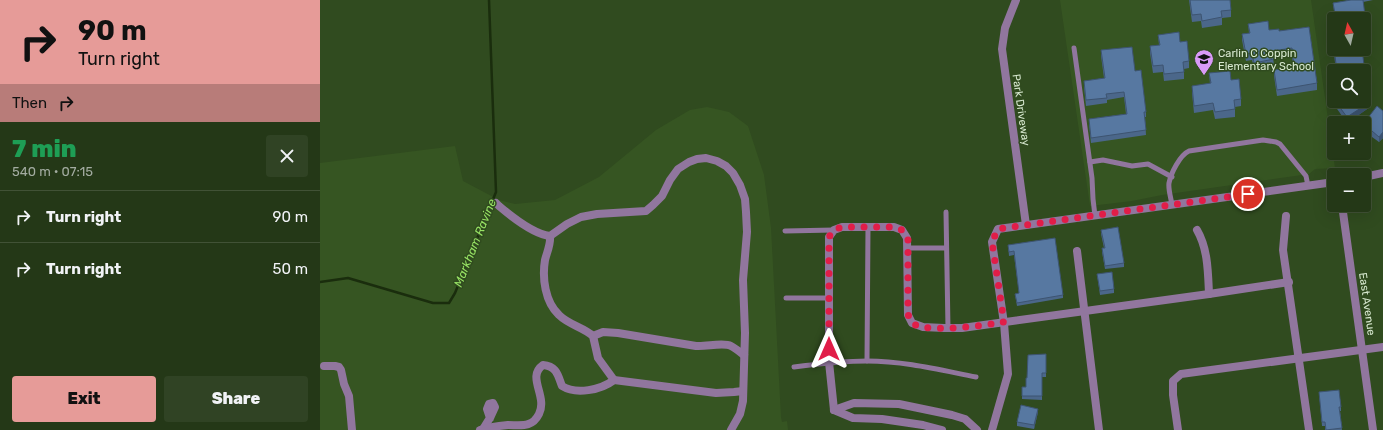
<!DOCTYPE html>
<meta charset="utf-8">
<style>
:root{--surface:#243817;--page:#304324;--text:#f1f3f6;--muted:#a3aca1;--line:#415236;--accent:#e69b98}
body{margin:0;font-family:Rubik,sans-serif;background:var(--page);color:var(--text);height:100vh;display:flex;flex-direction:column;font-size:15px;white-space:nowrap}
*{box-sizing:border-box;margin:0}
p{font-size:13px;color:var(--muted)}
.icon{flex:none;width:22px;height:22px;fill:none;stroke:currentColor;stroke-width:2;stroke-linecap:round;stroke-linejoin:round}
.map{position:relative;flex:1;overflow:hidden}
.sheet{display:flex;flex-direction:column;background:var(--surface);width:320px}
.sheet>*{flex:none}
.banner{background:#e69b98;color:#111;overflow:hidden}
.needle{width:26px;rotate:352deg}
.controls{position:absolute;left:1007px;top:12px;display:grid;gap:8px}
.controls a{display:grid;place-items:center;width:44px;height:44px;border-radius:4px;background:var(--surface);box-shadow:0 4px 16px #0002,0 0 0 1px var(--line);font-size:20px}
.pin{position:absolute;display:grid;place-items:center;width:34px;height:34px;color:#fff;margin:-17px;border:2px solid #fff;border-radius:50%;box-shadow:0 1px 4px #0007}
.me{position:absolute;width:44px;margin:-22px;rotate:0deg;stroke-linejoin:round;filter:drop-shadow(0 0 3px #0008)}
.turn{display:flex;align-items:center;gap:14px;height:84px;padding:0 12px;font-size:18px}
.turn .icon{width:52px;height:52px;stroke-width:2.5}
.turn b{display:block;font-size:28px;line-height:34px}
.then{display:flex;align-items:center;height:38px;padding:0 12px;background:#0003;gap:8px;font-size:15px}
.round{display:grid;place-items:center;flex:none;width:42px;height:42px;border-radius:4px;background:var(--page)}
.summary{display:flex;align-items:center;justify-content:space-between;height:68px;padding:0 12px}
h1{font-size:24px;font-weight:800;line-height:30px;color:#1e9e55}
.primary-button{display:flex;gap:8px;margin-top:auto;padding:8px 12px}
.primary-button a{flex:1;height:46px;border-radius:4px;background:var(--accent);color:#111;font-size:16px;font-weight:800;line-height:46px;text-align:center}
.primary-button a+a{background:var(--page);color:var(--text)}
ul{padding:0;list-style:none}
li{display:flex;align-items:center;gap:12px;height:52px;padding:0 12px;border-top:1px solid var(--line)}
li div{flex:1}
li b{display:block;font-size:15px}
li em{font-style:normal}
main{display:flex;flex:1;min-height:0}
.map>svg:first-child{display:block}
.built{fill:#365522}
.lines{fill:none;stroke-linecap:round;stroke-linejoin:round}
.stream{stroke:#1a2d0d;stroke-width:2.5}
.service{stroke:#91769e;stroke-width:5}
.minor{stroke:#91769e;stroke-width:8}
.tertiary{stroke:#91769e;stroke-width:8}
.wall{fill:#4b678a}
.shaded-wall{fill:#3d5471}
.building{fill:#5778a1;stroke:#3d5471}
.route{stroke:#e11d48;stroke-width:7;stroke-dasharray:0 12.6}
.labels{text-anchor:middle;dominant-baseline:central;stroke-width:3;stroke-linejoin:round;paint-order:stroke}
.poi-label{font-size:11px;fill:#d8e9d0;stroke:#304b1f;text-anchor:start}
.street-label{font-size:11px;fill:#d8e9d0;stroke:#304b1f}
.water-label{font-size:12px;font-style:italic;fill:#97e264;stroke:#304b1f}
</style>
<main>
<section class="sheet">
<div class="banner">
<div class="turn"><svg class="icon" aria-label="right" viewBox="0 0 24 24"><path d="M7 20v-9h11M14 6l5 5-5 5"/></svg><div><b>90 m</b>Turn right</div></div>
<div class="then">Then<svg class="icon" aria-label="right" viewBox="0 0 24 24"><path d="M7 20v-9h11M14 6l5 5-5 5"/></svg></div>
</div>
<div class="summary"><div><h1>7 min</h1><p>540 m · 07:15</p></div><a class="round"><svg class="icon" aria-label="close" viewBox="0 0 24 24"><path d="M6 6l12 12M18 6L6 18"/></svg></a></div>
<ul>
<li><svg class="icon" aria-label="right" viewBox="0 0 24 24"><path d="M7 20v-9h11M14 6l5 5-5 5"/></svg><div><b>Turn right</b></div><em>90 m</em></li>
<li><svg class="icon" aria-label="right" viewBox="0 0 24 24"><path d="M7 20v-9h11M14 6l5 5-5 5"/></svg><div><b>Turn right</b></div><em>50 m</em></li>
</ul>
<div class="primary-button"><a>Exit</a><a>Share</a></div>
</section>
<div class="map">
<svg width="1063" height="430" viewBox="0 0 1063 430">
<rect width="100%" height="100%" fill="#304b1f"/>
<!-- built -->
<g class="built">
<path d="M740 0H991L1015 168 995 169 989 174 842 195 812 201 770 206Z"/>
<path d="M387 107 409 112 428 126 444 175 451 228 461 417 462 422 467 421 468 430H0V163L135 146 143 181 179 200 195 204 235 200 279 177 336 130 370 110Z"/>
</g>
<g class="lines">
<!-- stream -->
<path class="stream" d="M0 282 28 278 113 303H129L135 293 176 192 169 0"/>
<!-- service -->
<g class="service">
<path d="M754 48 772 178 773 199 775 216"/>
<path d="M770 162 783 160 812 166 828 164 852 177"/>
<path d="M852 205C851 198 848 189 849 183 851 173 860 155 869 151L943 140 956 142 960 144 986 176 988 186"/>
<path d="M626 212 628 328"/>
<path d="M465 231 514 230"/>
<path d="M587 248H626"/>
<path d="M466 298H509"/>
<path d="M547 361 548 227"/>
<path d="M474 367C498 364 522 361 547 361 584 361 620 370 656 377"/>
</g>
<!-- minor -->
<g class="minor">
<path d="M696 0 685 28 682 49 706 225"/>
<path d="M176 203 179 206C192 217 213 234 230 236L247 224 261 217 277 214 326 211 333 205 342 196 350 180 358 169 369 162 377 159 386 158 397 161 406 166 413 173 420 185 425 199 426 212 427 232 423 280 425 333 423 401 420 414 411 430"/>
<path d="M966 216 963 250 989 430"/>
<path d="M877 230C888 249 888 272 889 294"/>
<path d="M757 251 779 430"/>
<path d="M273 336 283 332 298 333 376 346C386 347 403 342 411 346 415 348 420 352 424 355"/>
<path d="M4 366H15L19 367 21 370 24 384 29 396 32 430"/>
<path d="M294 380 396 393 414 392 423 391"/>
<path d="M514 410 509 362V237L514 230 522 227H574L582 230 587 238 588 315 592 323 603 327 624 328H642L889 294 969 282"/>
<path d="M514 410 534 403 579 404 632 415 645 419 657 430"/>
<path d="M514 410 533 418 562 419 603 425 622 430"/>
<path d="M163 429C168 422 172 415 175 407L173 403 169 404 167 409 170 418"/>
<path d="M160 430C169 427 178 426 188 425 201 425 212 428 219 414 228 396 206 377 223 365 237 366 238 376 242 386 256 395 281 390 294 380L278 358 273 336C263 327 249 325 239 315 225 302 222 278 225 260 227 252 231 244 230 236"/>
<path d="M672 430 688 374 684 323 672 242 678 229 1014 182"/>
<path d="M858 430 853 395V381L861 374 1063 347"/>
</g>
<!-- tertiary -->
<g class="tertiary">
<path d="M1044 177 1063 173"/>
<path d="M1022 205 1053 430"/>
</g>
</g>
<!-- wall -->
<g class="wall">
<path d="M869 0H910L911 10V17L902 18V25L882 28 881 21 872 22Z"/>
<path d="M1031 0H1053L1043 2 1046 23V28H1044V19H1015L1013 3Z"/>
<path d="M928 24 949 30 959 31 989 27 997 83V90L957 96 954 76V70L973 67 972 54 953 57 954 66 934 69 932 60 926 61 922 40V34L929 33Z"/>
<path d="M1012 32 1044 65V70L1040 71H1016L1012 37Z"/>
<path d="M838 35 860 42 869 61V68L864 69V79L844 81 843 72 833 73 830 53V46L839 45Z"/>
<path d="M781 50 815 71 826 112V117H825L826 135 771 143 769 124V119L806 114 804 97 787 100V103L766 106 764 87V81L784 78 781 56Z"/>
<path d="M889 73 911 80 921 99V106L915 107V117L895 119 893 110 874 113 872 93V86L890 84Z"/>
<path d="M1015 101 1050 107 1027 123 1015 106Z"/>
<path d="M1063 111V138L1059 142 1052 137 1048 142 1044 138V123Z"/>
<path d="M781 230 804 263V267L785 269 782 252V248H784L781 234Z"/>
<path d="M688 245 743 295V298L697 306 695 294 699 293 694 255 689 256Z"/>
<path d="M777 274 794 289V293L780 295Z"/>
<path d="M726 354V377H722V400L702 399V387H706L707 378Z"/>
<path d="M999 392 1021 407V411H1020L1022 430H1005V426H1002Z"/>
<path d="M718 412 714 429 697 426V422Z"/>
</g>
<!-- shaded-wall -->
<g class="shaded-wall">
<path d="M1050 102V107L1027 123V117Z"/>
<path d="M1052 131V137L1048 142V136Z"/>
<path d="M1063 132V138L1059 142V137Z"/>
<path d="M718 409V412L714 429V425Z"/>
</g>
<!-- building -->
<g class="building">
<path d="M870 0H910L911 10 901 11 902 17 882 21 881 14 872 15Z"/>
<path d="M1031 0H1043L1046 23H1044V19H1016L1013 3Z"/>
<path d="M948 21 949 30 959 29V31L989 27 997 83 957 90 954 70 974 67 972 48 952 51 954 59 934 63 932 53 926 54 922 34 930 33 928 24Z"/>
<path d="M1014 31V47L1012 32Z"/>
<path d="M859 32 860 42 867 41 869 61 863 62 864 72 844 74 843 65 833 66 830 46 840 45 838 35Z"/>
<path d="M812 47 815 71 821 70 826 112H824L826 130 771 138 769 119 807 114 804 92 786 94 787 98 766 100 764 81 785 78 781 50Z"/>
<path d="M1014 49H1042L1044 65 1036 66 1037 71H1017Z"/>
<path d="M910 71 911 80 919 79 921 99 914 100 915 109 895 112 893 103 874 106 872 86 891 83 889 73Z"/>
<path d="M1044 93 1050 102 1027 117 1015 101H1044Z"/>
<path d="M1057 106 1063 111V132L1059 137 1052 131 1048 136 1044 132V123Z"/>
<path d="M798 227 804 263 785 266 782 248H785L781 230Z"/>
<path d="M735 238 743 295 697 303 695 294 699 293 694 251 689 252 688 245Z"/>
<path d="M792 272 794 289 780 291 777 274Z"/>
<path d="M726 354V373H722V396H702V387H706V378H707L708 355Z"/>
<path d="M1019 390 1021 407H1019L1022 428 1006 430 1005 422H1002L999 392Z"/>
<path d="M701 405 718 409 714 425 697 422Z"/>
</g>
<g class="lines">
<!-- route -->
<path class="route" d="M509 349V237L514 230 522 227H574L582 230 588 238V314C589 317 590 321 592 323 606 334 666 325 684 322L672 242 678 229 928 194"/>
</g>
<!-- icons -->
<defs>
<symbol id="school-pin" viewBox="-11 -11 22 30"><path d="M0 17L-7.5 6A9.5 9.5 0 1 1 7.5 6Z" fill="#d99af7" stroke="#304b1f"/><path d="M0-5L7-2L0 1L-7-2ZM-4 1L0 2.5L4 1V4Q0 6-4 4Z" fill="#111"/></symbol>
</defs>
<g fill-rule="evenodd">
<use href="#school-pin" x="873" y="48" width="22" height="30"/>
</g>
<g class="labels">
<!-- poi labels -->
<g class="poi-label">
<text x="898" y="53">Carlin C Coppin<tspan x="898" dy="13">Elementary School</tspan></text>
</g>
<!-- street labels -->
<g class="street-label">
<text transform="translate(701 110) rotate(82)">Park Driveway</text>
<text transform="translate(1047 304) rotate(82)">East Avenue</text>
</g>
<!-- water labels -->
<g class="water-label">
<text transform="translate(155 243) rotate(-68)">Markham Ravine</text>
</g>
</g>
</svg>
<div class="controls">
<a><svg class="needle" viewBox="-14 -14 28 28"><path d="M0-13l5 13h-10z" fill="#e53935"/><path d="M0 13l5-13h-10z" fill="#a3aca1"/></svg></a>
<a><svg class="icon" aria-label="search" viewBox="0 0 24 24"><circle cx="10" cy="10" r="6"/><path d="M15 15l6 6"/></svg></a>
<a>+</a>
<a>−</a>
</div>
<div class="pin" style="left:928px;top:194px;background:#d93025"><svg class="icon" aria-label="arrive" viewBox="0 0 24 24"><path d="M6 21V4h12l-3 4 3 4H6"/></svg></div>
<svg class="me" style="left:509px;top:349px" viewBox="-20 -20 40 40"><path d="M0-17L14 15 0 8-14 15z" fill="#e11d48" stroke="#fff" stroke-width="4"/></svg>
</div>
</main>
